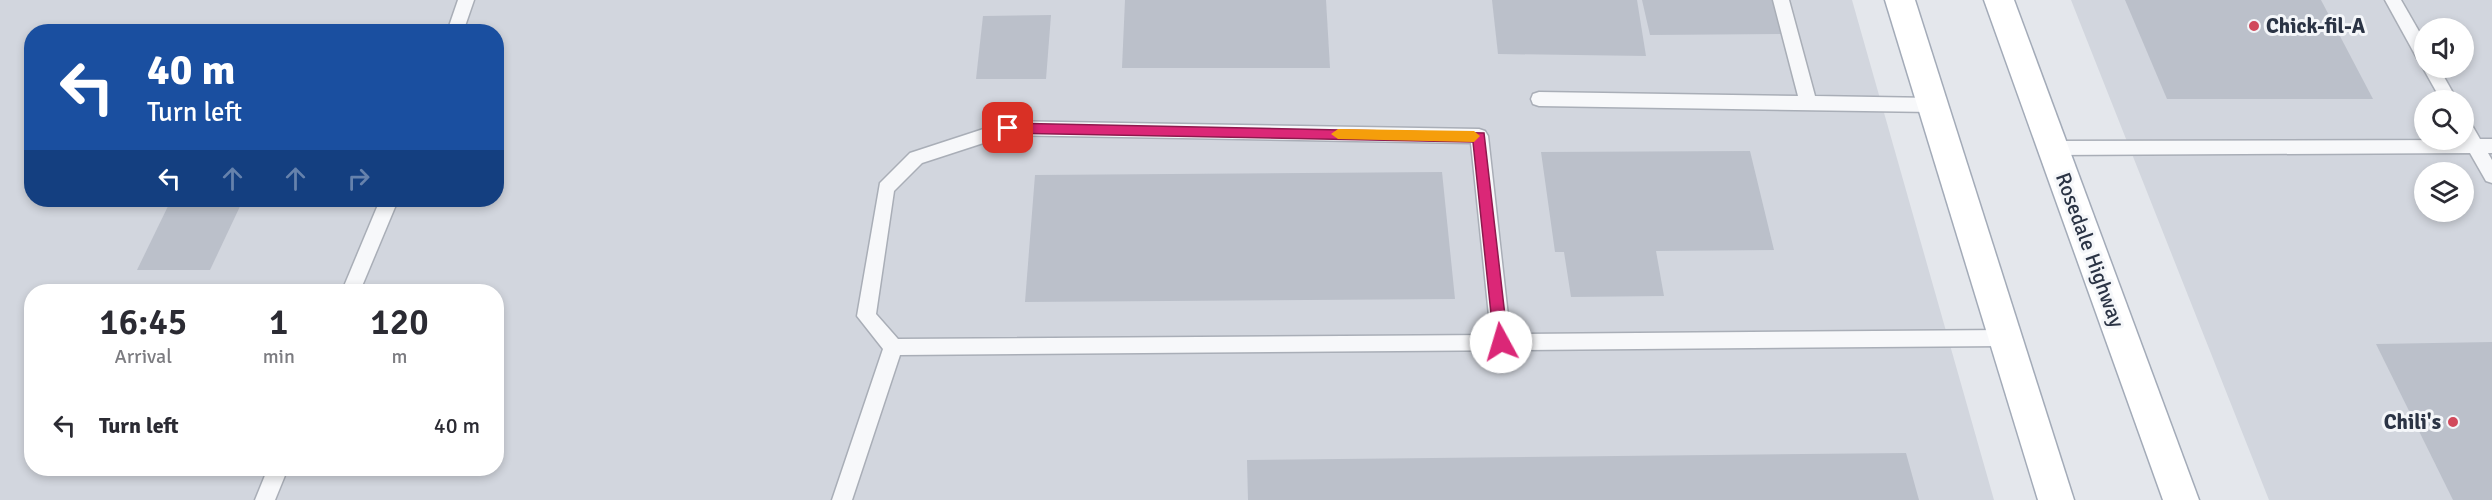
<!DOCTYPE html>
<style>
:root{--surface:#fff;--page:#f7f7f7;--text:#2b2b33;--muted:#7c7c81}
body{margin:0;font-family:Signika,sans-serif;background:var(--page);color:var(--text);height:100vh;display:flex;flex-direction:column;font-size:22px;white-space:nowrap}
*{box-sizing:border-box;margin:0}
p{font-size:20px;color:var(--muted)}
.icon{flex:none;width:33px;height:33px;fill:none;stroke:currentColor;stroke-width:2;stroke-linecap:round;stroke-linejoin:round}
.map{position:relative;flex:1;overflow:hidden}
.details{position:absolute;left:24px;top:284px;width:480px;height:192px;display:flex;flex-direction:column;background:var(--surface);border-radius:24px;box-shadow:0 3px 9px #0003}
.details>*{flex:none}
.hud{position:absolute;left:24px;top:24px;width:480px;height:183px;border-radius:24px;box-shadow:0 3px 9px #0003;background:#1a4fa0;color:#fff;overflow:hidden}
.tools{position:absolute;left:2414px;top:18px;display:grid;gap:12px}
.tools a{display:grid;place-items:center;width:60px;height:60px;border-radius:50%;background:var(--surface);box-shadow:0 3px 9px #0003;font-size:30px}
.pin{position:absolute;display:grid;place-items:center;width:51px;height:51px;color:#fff;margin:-26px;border-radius:12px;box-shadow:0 3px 9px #0006}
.me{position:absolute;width:66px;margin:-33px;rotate:354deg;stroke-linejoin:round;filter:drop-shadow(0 0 4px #0008)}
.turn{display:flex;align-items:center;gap:21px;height:126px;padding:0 24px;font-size:27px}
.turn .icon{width:78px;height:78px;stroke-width:2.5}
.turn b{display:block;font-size:42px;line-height:51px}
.lanes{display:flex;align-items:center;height:57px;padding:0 24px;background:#0003;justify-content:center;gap:30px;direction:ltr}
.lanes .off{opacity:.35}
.eta{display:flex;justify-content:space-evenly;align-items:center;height:102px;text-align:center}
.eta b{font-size:36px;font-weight:600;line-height:42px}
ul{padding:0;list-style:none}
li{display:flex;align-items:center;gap:18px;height:78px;padding:0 24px}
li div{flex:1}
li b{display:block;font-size:22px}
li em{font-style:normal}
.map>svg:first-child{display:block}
.built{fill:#d2d6de;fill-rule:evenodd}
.building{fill:#bbc0ca}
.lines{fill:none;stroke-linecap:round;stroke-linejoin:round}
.lane-casing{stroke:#a9aeb7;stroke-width:3}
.primary-casing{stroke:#a3abb8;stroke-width:3}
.lane{fill:#f7f8fa;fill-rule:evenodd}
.primary{fill:#fff;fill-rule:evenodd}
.route{fill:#db2777;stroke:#8e194d;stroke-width:1.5}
.slow{fill:#f59e0b}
.poi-dot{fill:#d1495b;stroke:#f4f6f9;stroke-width:2}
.labels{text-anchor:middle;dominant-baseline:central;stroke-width:6;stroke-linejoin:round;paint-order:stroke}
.poi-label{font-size:21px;font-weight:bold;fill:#2b3445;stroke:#f4f6f9;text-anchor:start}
.street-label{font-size:21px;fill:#2b3445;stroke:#f4f6f9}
</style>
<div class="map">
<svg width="2492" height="500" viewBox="0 0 2492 500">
<rect width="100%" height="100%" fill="#e4e7ec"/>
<!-- built -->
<g class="built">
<path d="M0 0H1852L1994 500H0ZM32 32H496V200H32ZM32 291H496V468H32Z"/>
<path d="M2071 0H2492V500H2269ZM2424 28H2463V68H2424ZM2424 100H2463V140H2424ZM2424 172H2463V212H2424Z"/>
</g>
<!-- building -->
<g class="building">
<path d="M1125 0H1326L1330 68H1122Z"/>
<path d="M1492 0H1637L1646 56 1498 54Z"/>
<path d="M1642 0H1773L1782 34 1650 35Z"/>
<path d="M2125 0H2321L2373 99H2167Z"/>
<path d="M1051 15 1046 79H976L983 16Z"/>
<path d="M1750 151 1774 250 1656 251 1664 296 1571 297 1564 252H1555L1541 152Z"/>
<path d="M1442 172 1455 299 1025 302 1035 175Z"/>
<path d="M171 200H243L210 270H137Z"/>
<path d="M2492 342V500H2453L2376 344Z"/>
<path d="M1906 453 1919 500H1248L1247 460Z"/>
</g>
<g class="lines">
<defs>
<g id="lane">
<path d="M458 0H474L463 32H447Z"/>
<path d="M1773 0H1789L1815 96 1933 98 1939 100 1941 105 1939 110 1933 112 1539 106 1533 104 1531 99 1533 94 1539 92 1798 96Z"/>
<path d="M2385 0H2401L2424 40V61L2418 60Z"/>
<path d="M2424 66V68H2439L2457 100H2441L2423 68Z"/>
<path d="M2463 118 2469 120 2480 139H2492V153H2488L2492 160V183L2486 181 2470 153 2053 155 2047 153 2044 148 2047 143 2053 141 2463 140Z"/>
<path d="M1008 121 1479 129 1485 131 1488 136 1510 334 2005 330 2012 332 2014 338 2012 344 2005 346 900 355 852 500H832L883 349 857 316 880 183 910 153ZM1008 135 1471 143 1491 335 898 339 876 314 894 191 922 163Z"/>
<path d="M380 200H398L360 291H342Z"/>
<path d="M268 468H288L275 500H255Z"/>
</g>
<g id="primary">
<path d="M1885 0H1915L2074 500H2038Z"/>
<path d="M1984 0H2014L2199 500H2163Z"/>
</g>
</defs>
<!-- lane casing -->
<use href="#lane" class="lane-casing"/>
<!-- primary casing -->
<use href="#primary" class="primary-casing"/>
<!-- lane -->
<use href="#lane" class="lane"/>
<!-- primary -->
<use href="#primary" class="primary"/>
</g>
<!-- route -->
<path class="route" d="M1008 123 1484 133 1508 342 1506 347 1501 349 1496 347 1494 342 1473 142 1008 133 1001 128Z"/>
<!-- slow -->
<path class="slow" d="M1338 129 1474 131 1480 136 1474 142 1338 139 1331 134Z"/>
<!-- markers -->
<g class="poi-dot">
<circle cx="2254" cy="26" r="6"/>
<circle cx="2453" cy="422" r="6"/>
</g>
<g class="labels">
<!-- poi labels -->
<g class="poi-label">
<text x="2266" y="26">Chick-fil-A</text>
<text x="2441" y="422" text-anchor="end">Chili's</text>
</g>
<!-- street labels -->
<g class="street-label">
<text transform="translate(2090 250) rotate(70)">Rosedale Highway</text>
</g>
</g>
</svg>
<div class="tools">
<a><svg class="icon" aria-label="sound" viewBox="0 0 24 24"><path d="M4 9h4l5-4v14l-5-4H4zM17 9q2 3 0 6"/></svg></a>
<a><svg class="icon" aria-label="search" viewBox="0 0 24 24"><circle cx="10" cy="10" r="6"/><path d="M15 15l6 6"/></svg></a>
<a><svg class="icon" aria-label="layers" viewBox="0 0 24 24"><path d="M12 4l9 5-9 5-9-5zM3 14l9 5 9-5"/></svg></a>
</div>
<div class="pin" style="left:1008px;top:128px;background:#d93025"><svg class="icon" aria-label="arrive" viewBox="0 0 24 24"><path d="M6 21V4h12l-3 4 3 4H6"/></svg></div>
<svg class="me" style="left:1501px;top:342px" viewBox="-20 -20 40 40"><circle r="19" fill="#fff"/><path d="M0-13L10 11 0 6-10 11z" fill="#db2777"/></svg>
<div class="hud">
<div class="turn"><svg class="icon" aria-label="left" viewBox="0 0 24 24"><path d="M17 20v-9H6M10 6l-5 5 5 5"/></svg><div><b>40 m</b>Turn left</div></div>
<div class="lanes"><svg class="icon" aria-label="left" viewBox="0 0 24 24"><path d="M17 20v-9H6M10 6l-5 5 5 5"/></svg><svg class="icon off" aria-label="ahead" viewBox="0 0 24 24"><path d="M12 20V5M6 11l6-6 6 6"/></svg><svg class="icon off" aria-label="ahead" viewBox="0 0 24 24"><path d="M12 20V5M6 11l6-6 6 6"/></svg><svg class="icon off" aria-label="right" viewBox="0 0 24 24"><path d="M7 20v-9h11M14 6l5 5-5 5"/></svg></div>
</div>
<section class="details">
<div class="eta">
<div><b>16:45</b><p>Arrival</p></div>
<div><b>1</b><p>min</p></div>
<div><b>120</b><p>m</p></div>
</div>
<ul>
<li><svg class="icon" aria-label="left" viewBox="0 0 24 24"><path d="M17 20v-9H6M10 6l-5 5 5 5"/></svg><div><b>Turn left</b></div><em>40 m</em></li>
</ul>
</section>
</div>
